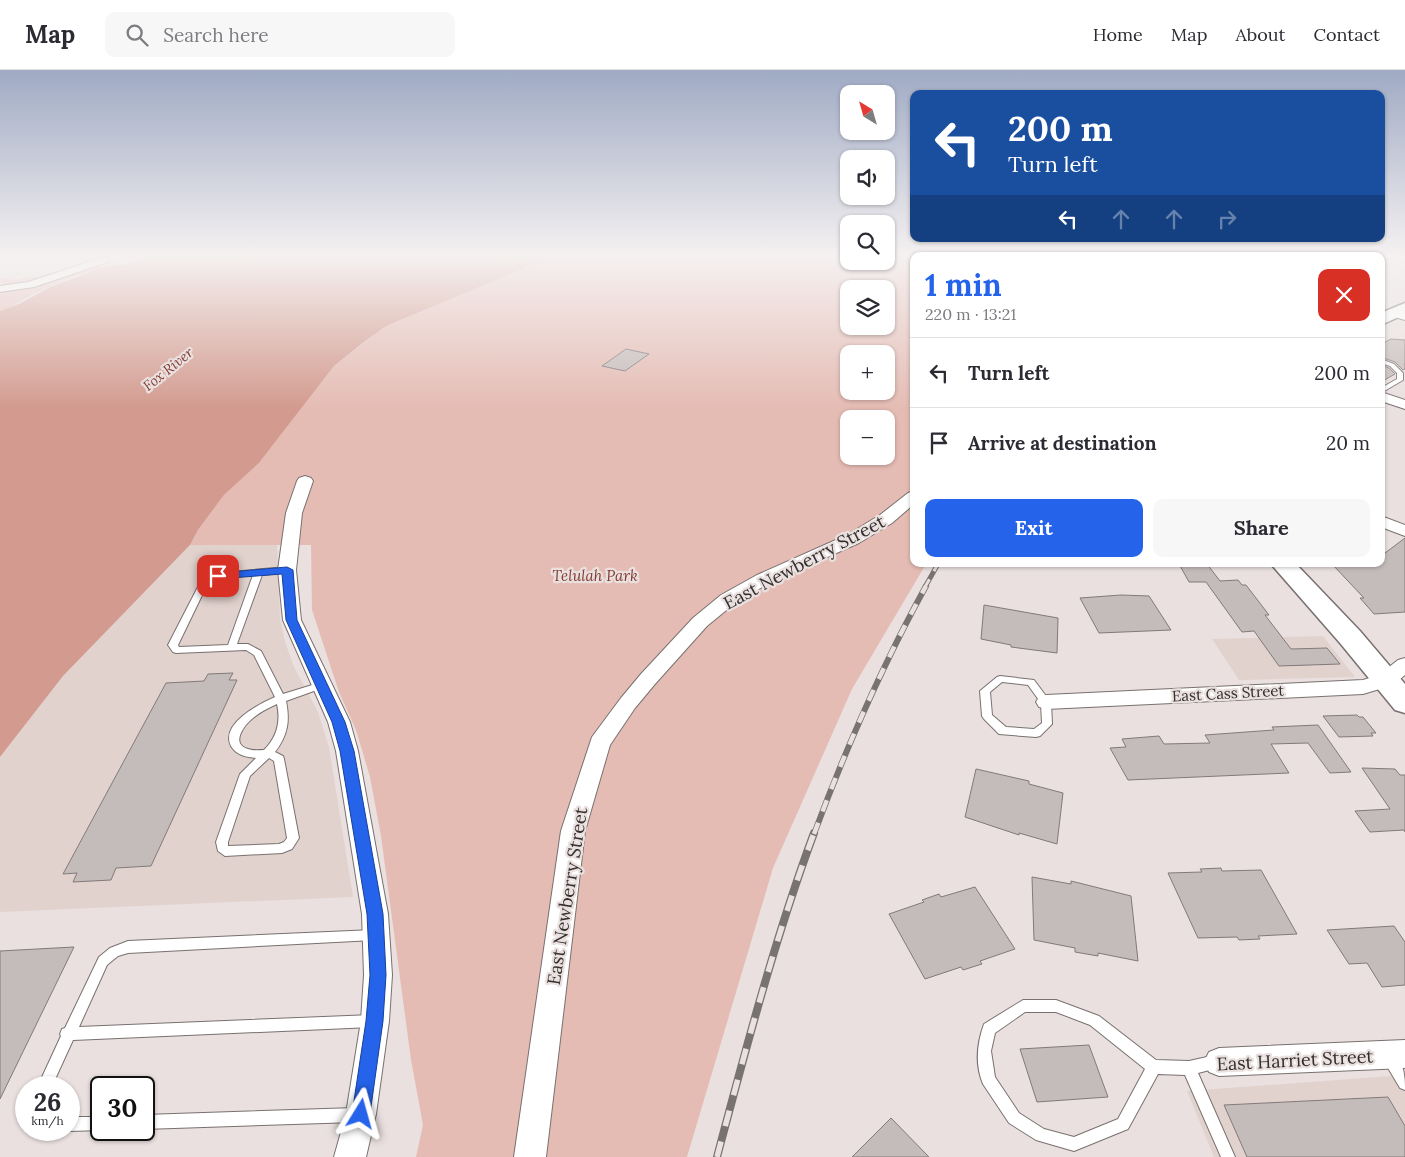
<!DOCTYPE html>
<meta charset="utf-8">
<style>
:root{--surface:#fff;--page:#f7f7f7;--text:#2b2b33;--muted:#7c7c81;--line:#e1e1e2;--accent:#2563eb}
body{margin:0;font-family:Lora,serif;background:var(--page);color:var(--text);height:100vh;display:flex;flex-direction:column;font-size:19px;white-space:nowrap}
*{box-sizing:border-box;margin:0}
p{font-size:16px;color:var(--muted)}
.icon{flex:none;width:28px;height:28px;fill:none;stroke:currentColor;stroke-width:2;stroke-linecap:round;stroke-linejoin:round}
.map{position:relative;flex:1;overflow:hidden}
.drawer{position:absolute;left:910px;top:182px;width:475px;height:315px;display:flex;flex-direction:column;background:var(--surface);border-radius:10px;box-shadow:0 1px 4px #0004}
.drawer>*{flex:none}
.banner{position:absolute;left:910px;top:20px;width:475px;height:152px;border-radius:10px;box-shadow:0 1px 4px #0004;background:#1a4fa0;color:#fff;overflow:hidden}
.needle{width:32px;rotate:323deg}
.tools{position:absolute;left:840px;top:15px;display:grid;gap:10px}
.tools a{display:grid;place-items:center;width:55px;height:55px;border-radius:10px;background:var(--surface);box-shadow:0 1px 4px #0004;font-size:25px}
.speed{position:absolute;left:15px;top:1006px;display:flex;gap:10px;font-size:25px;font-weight:700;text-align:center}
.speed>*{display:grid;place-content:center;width:65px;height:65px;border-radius:50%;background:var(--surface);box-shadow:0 1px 4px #0004;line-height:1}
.speed small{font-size:12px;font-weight:400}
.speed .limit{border:2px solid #111;border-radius:8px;background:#fff;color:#111}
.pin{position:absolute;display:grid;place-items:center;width:42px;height:42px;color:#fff;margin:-21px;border-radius:10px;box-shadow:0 2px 8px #0006}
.me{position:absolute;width:55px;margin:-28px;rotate:8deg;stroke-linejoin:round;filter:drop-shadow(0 0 4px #0008)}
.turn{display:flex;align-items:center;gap:18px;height:105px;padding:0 15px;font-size:22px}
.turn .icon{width:65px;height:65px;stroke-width:2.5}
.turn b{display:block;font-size:35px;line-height:42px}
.lanes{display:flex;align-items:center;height:48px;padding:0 15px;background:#0003;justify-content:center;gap:25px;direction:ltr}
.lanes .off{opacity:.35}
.round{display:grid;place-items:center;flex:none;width:52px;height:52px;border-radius:10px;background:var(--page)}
.headline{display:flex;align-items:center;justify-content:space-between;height:85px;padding:0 15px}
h1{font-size:30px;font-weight:700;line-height:38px;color:var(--accent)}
.action{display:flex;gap:10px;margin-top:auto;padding:10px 15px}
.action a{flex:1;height:58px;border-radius:10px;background:var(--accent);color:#fff;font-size:20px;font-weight:700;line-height:58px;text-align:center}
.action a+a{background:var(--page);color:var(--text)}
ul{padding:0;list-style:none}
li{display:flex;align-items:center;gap:15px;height:70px;padding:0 15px;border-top:1px solid var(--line)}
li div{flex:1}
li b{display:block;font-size:19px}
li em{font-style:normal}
header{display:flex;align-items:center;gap:30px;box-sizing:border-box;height:70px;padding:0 25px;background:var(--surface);border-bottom:1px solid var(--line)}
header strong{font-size:24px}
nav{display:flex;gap:28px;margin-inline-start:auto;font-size:18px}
.search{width:350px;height:45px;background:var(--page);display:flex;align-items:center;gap:12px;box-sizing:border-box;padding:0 18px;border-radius:10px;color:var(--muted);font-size:19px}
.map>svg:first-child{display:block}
.built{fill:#e2d2ce}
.green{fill:#e5bcb4;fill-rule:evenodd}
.water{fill:#d39b8f}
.building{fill:#c4bcba;stroke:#827a79}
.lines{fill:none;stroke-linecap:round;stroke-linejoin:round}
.service-casing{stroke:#78716f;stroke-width:2}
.minor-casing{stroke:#78716f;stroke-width:2}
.secondary-casing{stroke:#78716f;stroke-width:3}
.service{fill:#fff;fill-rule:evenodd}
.minor{fill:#fff;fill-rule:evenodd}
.secondary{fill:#fff;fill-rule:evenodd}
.rail-far2-casing{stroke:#787372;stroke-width:5}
.rail-far1-casing{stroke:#787372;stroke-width:6}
.rail-casing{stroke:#787372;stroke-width:8}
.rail-far2{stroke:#e9e0df;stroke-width:3;stroke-dasharray:9;stroke-linecap:butt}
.rail-far1{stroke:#e9e0df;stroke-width:4.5;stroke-dasharray:12;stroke-linecap:butt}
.rail{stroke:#e9e0df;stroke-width:5.5;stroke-dasharray:16;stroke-linecap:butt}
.route{fill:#2563eb;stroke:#184099}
.labels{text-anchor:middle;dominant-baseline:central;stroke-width:4.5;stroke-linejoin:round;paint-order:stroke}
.far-water-label{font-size:14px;font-style:italic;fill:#853f32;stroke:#e9e0df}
.park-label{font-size:15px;font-style:italic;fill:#833c30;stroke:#e9e0df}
.street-label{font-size:15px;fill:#322f2e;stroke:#e9e0df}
.near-street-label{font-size:18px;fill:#322f2e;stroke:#e9e0df}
</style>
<header>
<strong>Map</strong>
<div class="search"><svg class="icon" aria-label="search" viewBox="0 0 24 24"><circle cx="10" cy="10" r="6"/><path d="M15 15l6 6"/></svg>Search here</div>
<nav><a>Home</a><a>Map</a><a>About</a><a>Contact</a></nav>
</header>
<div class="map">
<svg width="1405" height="1087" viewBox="0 0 1405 1087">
<rect width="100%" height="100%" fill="#e9e0df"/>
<!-- built -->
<g class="built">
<path d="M190 475H277L280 549 285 572 294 597 318 642 329 677 353 827 0 842V687L63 606Z"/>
<path d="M1323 566 1355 607 1239 610 1212 569Z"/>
<path d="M1405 1005V1087H1214L1187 1021Z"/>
</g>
<!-- green -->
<g class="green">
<path d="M554 186H849V191H886V186H1185H914V494H926L852 619 773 798 687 1087H416L423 1055 411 990 381 766 370 707 356 660 339 622 312 540 311 475H190L198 460 224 425 259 393 334 296 386 256ZM849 219H886V256H849ZM849 284H886V321H849ZM849 349H886V386H849Z"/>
<path d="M104 190 123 195C95 198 64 209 38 222 25 228 15 236 0 241V215H2L0 209C6 207 10 210 16 210 26 208 29 205 40 208Z"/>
</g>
<!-- water -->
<path class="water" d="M151 186H554L386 256 363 273 334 296 259 393 224 425 198 460 190 475 63 606 0 687V241L21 233 50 217 104 197 123 195Z"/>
<!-- building -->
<g class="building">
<path d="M1391 269 1405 270V299L1403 300 1395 292 1381 287V274Z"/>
<path d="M626 279 649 284 625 301 602 296Z"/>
<path d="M1381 295 1389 298 1395 304 1381 312Z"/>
<path d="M1405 468V542L1374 544 1360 528H1364L1332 494H1381V486Z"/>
<path d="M1179 494H1207L1220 511 1238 510 1242 515H1246L1269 545H1265L1291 579 1327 578 1340 594 1279 596 1254 561 1242 562 1206 512H1189Z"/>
<path d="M1121 525 1149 526 1171 560 1099 563 1080 528Z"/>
<path d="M984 535 1058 548 1057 583 1011 577V575L981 569Z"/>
<path d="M233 603 229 610H237L151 796 116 798 111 810 73 812 77 803 63 804 166 613 204 611 208 604Z"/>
<path d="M1357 645 1359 647H1363L1376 663H1371L1373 666 1339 667 1323 646Z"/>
<path d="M1318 655 1351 702 1330 703 1308 673 1271 674 1289 703 1128 710 1110 678 1126 677 1122 669 1159 666 1164 674 1210 673 1205 665 1274 660 1272 657Z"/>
<path d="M1362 698 1395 699 1400 705H1405V762L1404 760 1370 762 1355 741 1390 739Z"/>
<path d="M976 699 1029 711V714L1063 723 1057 774 1019 763V765L965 747Z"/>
<path d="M1221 798 1222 801 1261 800 1297 864 1258 866 1260 869 1239 870 1237 867 1198 868 1168 803 1202 802 1200 799Z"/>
<path d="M1032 807 1071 814V811L1131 826 1138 891 1098 883V886L1075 882V878L1034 870Z"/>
<path d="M975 817 1015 879 980 891 982 894 963 900 961 897 925 909 889 844 924 832 922 830 939 824 941 827Z"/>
<path d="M1394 856 1405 872V915L1382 917 1367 893 1349 894 1327 860Z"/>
<path d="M74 877 0 1029V881Z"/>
<path d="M1089 975 1108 1027 1037 1032 1020 979Z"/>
<path d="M1388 1027 1405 1056V1087H1247L1224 1035Z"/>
<path d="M891 1048 929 1087H852Z"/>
</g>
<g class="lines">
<defs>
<g id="service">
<path d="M1381 289 1394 294 1403 303V310L1381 323V318L1397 309V303L1390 296 1381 293Z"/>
<path d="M287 497 291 500 290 502 262 505 237 574H248L261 581 283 624 322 612 325 613 327 615 325 617 286 631C290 651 288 665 275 682L283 686 284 689 299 768 292 779 282 783 225 786 218 781 216 772 240 704 256 688C246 687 236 685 231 676 220 654 259 634 275 627L254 585 246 580 176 583 173 582 168 575 201 511 218 503ZM253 505 228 575 179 577 178 575 207 515 220 508ZM277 634C281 652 277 667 264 680 259 680 253 681 248 679 230 674 244 655 253 648 260 642 268 638 277 634ZM269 688 274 691 287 768 284 772 279 774 228 776V772L250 706Z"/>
<path d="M1000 606 1034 610 1049 630 1051 632 1052 654 1040 666 1036 667 999 664 984 649 982 646 980 621 997 607ZM1002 612 1028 615 1041 633 1042 653 1034 659 1006 657 992 645 990 622Z"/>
<path d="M374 860 378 861 380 865 378 869 374 870 128 883 118 886 107 895 79 957 372 945 377 947 379 951 377 955 372 957 73 970 51 1018H37L61 966 60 964 62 959 65 958 99 887 110 878 128 871Z"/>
<path d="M1023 930H1056L1099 946 1156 990 1189 991 1216 985 1221 987 1223 992 1221 997 1198 1003 1235 1087H1221L1185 1005 1158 1004 1128 1059 1074 1081 1036 1070 1009 1053 983 1014C975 995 977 973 984 954ZM1025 942H1056L1090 955 1145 999 1118 1049 1074 1067 1044 1059 1019 1043 995 1007 991 981 995 963Z"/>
<path d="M1389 981C1404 988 1405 1006 1405 1020L1400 1018 1382 988 1384 983Z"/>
<path d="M356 1038 361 1040 363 1045 361 1050 356 1052 144 1059V1045Z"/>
<path d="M69 1047H101V1060H104L69 1061 66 1060H69Z"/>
</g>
<g id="minor">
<path d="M104 187 108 188 109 190 108 192 34 217 0 222V216L28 212Z"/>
<path d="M1395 239 1405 242V250L1391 246 1389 243 1391 240Z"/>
<path d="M1381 322 1405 330V339L1381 331Z"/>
<path d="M305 406 311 408 313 411 302 443 296 500 301 550 350 652 358 681 388 844 392 905 389 951 376 1044 366 1087H334L346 1044 361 951 364 905 362 844 336 681 328 652 283 550 278 500 286 443 297 411 299 408Z"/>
<path d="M914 421V434L892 453 859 473 769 513 735 533 707 556 655 614 635 638 610 675 585 761 546 1087H514L561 761 592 667 621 628 641 604 693 548 721 525 757 505 847 465 880 445 908 423Z"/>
<path d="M1381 446 1405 455V466L1381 457Z"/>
<path d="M1405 588V605L1393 615 1363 624 1046 639 1039 637 1036 632 1039 627 1046 625 1363 610 1379 605 1398 590Z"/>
<path d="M1405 970V998L1219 1006 1209 1002 1204 992 1209 982 1219 978Z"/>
</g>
<g id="secondary">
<path d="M1405 233V244L1381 255V243Z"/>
<path d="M1271 494H1296L1360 561 1405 614V643L1395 640 1340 573Z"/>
</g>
</defs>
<!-- service casing -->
<use href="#service" class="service-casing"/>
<!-- minor casing -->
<use href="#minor" class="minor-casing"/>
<!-- secondary casing -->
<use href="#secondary" class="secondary-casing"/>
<!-- service -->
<use href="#service" class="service"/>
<!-- minor -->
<use href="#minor" class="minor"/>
<!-- secondary -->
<use href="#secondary" class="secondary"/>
<defs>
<path id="rail-far2" d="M925 517 938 494"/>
<path id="rail-far1" d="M814 764C846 678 882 596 926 516"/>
<path id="rail" d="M717 1087C746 978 775 868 814 763"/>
</defs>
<!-- rail-far2 casing -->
<use href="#rail-far2" class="rail-far2-casing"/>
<!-- rail-far1 casing -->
<use href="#rail-far1" class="rail-far1-casing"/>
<!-- rail casing -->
<use href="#rail" class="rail-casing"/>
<!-- rail-far2 -->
<use href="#rail-far2" class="rail-far2"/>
<!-- rail-far1 -->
<use href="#rail-far1" class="rail-far1"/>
<!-- rail -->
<use href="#rail" class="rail"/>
</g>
<!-- sky -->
<linearGradient id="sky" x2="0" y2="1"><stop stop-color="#9faac4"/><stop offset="0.55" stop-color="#f5f1f1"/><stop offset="1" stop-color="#f5f1f1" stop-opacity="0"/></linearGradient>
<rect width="1405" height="338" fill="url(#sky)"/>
<!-- route -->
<path class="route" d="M287 497 293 500 297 550 345 652 354 681 383 844 386 905 383 951 370 1044 367 1051 361 1054 354 1051 352 1044 366 951 370 905 367 844 340 681 332 652 286 550 282 504 218 509 213 506 218 503Z"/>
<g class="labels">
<!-- far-water labels -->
<g class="far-water-label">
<text transform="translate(168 299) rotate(-39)">Fox River</text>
</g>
<!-- park labels -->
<g class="park-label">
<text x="595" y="505">Telulah Park</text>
</g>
<!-- street labels -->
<g class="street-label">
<text transform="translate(1228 623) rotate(-3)">East Cass Street</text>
</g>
<!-- near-street labels -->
<g class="near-street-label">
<text transform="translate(804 492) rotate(-28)">East Newberry Street</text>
<text transform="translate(567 826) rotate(-81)">East Newberry Street</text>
<text transform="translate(1295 990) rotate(-3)">East Harriet Street</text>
</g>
</g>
</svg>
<div class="tools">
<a><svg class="needle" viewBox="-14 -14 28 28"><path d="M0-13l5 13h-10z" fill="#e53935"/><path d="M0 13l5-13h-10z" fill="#7c7c81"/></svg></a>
<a><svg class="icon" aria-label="sound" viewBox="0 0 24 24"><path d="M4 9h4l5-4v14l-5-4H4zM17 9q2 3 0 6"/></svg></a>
<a><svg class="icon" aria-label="search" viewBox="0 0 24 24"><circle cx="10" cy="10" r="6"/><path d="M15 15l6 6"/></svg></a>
<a><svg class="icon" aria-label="layers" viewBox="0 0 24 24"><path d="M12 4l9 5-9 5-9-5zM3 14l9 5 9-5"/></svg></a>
<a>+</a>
<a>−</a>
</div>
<div class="speed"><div>26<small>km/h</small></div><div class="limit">30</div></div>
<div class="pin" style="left:218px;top:506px;background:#d93025"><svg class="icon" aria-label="arrive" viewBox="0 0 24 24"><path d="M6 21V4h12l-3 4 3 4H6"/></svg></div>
<svg class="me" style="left:361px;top:1044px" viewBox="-20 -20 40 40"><path d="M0-17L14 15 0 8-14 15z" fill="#2563eb" stroke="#fff" stroke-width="4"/></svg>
<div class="banner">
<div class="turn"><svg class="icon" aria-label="left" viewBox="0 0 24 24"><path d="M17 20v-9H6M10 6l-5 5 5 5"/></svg><div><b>200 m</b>Turn left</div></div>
<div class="lanes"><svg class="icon" aria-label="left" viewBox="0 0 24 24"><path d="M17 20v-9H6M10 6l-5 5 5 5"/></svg><svg class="icon off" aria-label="ahead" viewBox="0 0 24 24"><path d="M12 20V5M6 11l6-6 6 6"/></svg><svg class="icon off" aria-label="ahead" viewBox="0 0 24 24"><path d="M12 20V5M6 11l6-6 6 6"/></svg><svg class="icon off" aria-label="right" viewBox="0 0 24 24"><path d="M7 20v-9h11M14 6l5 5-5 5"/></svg></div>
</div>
<section class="drawer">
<div class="headline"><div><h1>1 min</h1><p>220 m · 13:21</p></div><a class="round" style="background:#d93025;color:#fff"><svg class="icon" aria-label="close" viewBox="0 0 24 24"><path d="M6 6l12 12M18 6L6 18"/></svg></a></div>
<ul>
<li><svg class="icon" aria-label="left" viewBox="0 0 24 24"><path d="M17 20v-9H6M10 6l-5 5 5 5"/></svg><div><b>Turn left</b></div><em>200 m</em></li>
<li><svg class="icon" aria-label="arrive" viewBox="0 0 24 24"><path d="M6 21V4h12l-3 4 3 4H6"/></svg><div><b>Arrive at destination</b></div><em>20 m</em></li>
</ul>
<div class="action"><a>Exit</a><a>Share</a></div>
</section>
</div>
